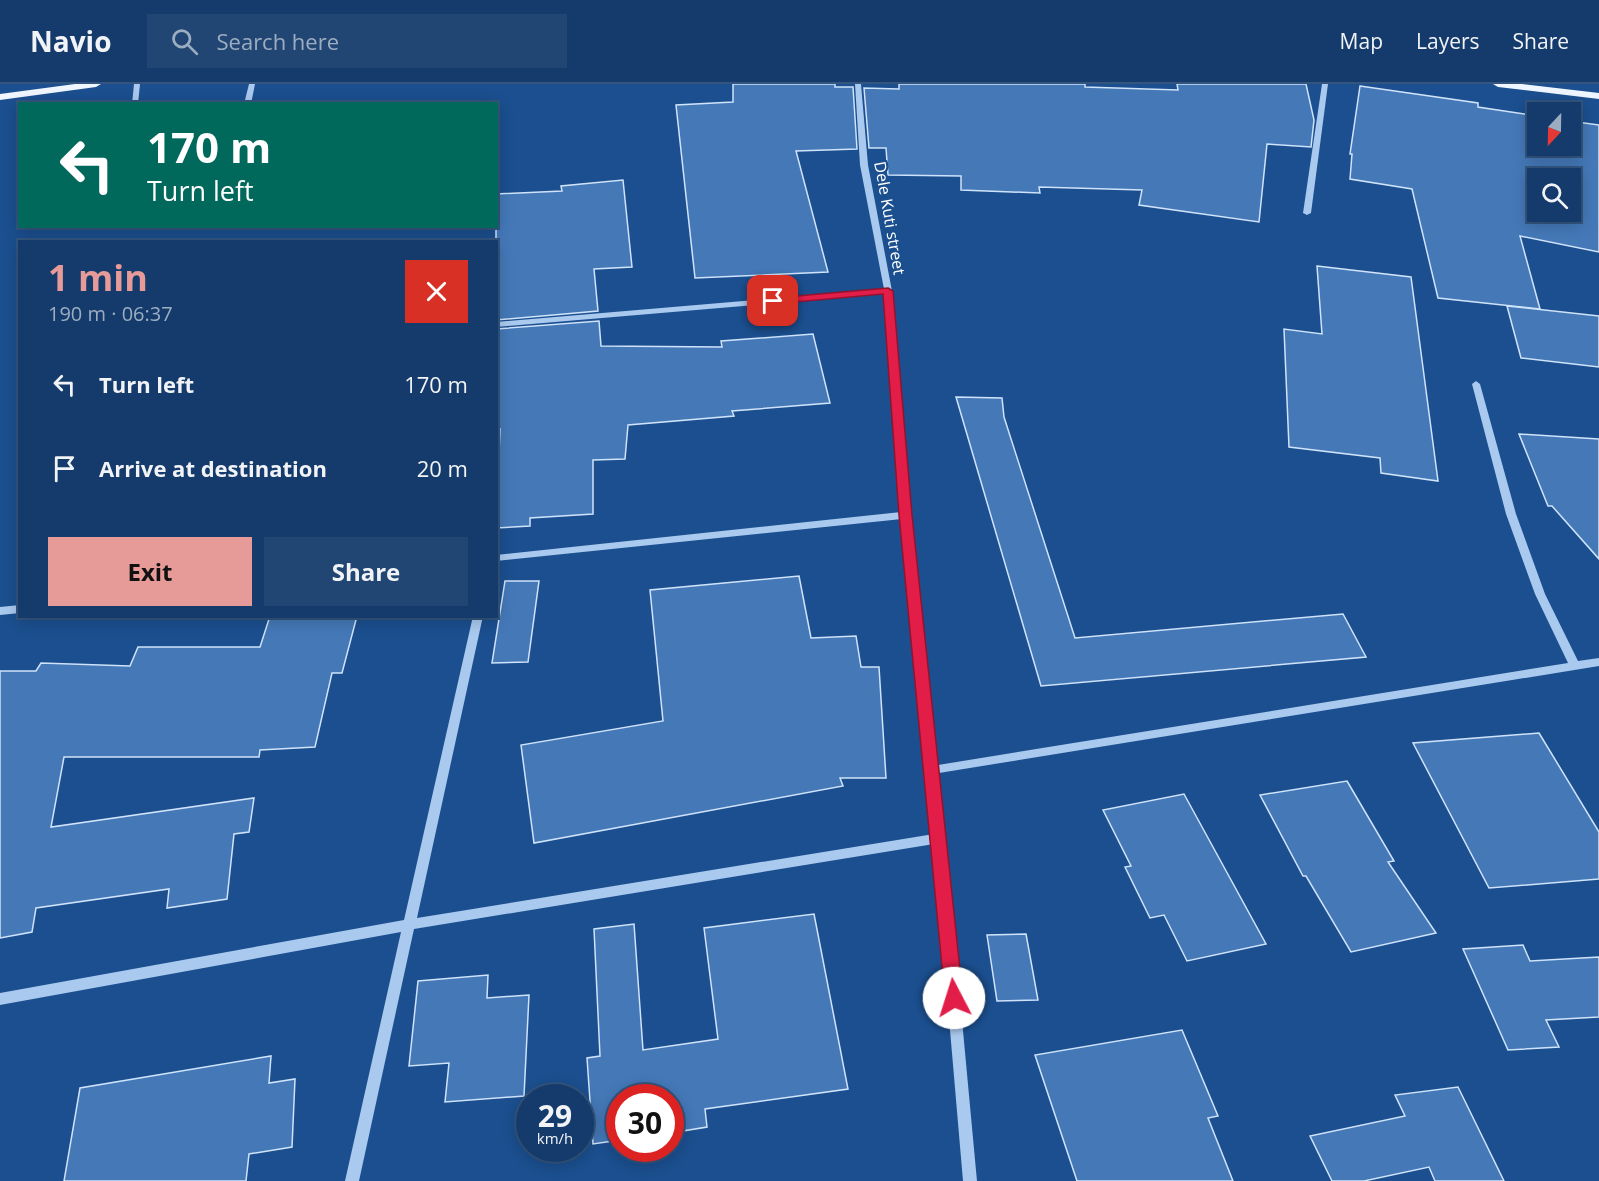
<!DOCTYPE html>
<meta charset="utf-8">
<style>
:root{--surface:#143b6b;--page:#214673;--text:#f1f3f6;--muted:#9dadc1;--line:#33557e;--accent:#e69b98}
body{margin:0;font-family:"Open Sans",sans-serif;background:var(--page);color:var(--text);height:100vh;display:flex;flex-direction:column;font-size:22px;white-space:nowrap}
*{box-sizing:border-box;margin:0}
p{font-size:20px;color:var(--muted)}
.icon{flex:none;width:33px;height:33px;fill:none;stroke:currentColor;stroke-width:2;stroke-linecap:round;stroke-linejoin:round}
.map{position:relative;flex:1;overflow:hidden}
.details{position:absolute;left:18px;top:156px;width:480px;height:378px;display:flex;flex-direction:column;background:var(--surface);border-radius:0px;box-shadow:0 3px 15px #0003,0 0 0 2px var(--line)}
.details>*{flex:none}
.hud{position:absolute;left:18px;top:18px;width:480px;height:126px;border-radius:0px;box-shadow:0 3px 15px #0003,0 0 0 2px var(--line);background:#00695c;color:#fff;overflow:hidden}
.needle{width:39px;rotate:202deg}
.fabs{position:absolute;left:1527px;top:18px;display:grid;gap:12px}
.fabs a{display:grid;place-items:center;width:54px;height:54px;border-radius:0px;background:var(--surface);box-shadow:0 3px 15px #0003,0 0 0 2px var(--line);font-size:30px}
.speed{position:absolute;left:516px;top:1000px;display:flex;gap:12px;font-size:30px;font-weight:700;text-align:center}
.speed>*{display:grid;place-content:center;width:78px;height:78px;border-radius:50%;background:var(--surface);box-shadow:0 3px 15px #0003,0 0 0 2px var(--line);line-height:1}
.speed small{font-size:15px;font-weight:400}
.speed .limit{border:9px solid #d22;background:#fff;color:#111}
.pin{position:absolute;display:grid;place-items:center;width:51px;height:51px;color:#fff;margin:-26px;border-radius:12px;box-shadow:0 3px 9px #0006}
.me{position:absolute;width:66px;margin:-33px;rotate:355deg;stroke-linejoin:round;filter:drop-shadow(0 0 4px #0008)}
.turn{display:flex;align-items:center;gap:21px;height:126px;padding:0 30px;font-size:27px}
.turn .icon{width:78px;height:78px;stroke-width:2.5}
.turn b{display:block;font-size:42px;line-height:51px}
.round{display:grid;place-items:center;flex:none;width:63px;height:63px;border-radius:0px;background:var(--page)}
.summary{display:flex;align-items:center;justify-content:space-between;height:102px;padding:0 30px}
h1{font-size:36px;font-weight:700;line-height:45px;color:var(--accent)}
.primary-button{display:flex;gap:12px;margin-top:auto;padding:12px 30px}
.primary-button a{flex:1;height:69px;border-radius:0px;background:var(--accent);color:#111;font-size:24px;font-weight:700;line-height:69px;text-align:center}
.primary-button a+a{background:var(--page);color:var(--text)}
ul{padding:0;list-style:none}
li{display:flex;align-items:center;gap:18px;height:84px;padding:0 30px}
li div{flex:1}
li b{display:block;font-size:22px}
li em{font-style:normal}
header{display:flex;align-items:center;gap:36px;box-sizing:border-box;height:84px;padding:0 30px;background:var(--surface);border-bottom:2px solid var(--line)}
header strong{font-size:28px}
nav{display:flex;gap:33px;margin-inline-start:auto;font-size:21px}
.search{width:420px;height:54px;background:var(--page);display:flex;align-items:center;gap:15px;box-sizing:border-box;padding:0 21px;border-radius:0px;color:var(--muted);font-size:22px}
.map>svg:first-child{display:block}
.building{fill:#4478b7;stroke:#cfe3fa;stroke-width:1.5;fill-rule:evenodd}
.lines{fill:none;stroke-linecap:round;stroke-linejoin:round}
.minor{fill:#a9c9ee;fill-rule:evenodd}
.major{fill:#f0f6ff;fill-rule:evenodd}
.route{fill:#e11d48;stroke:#92132f;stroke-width:1.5}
.labels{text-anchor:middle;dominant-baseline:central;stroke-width:4.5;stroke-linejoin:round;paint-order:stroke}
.street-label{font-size:16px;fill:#fff;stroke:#1b4f8f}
</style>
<header>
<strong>Navio</strong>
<div class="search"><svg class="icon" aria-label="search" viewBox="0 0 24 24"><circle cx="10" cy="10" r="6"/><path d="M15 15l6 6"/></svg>Search here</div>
<nav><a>Map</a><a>Layers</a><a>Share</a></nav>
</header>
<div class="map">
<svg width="1599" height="1097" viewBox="0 0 1599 1097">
<rect width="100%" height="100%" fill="#1b4f8f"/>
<!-- building -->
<g class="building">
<path d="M733 0H835V3H853L857 65 796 67 828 188 695 194 676 21 733 18Z"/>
<path d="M899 0H1085V3L1178 6 1177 0H1306L1314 36 1311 63 1267 60 1259 138 1139 121 1142 106 1039 103 1040 109 961 106V92L888 91 886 64H869L864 4 899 5Z"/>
<path d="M1360 2 1478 19V23L1538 32V62H1570V37L1599 41V168L1520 152 1540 225 1438 214 1412 105 1350 95 1352 70H1350ZM1538 94H1570V128H1538Z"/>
<path d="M623 96 632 183 594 185 598 227 496 236V110L562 107 561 102Z"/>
<path d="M1317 182 1411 193 1438 397 1381 389 1380 374 1289 363 1284 245 1322 250Z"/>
<path d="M1507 222 1599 232V283L1521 274Z"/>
<path d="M599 237 601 262 722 263 721 257 813 250 830 319 732 327 734 332 628 341 625 375 593 376V430L530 434V442L496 444 500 345H496V245Z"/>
<path d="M956 313 1002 314 1004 333 1075 554 1343 530 1366 573 1041 602Z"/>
<path d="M1519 350 1599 355V475L1552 422H1548Z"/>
<path d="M799 492 811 554 856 552 861 583H879L886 694H840L843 702 534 759 521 661 663 637 650 506Z"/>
<path d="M505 497H539L528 578 492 579Z"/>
<path d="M270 532H357L342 589H332L315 663 260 666 259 673H64L51 743 254 714 249 748 234 750 227 815 167 824 169 805 36 824 32 848 0 854V587H36L41 579 130 582 138 563H260Z"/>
<path d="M1539 649 1599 748V795L1489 804 1413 659Z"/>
<path d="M1347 697 1394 777 1388 778 1436 849 1351 868 1306 792H1303L1260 711Z"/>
<path d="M1184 710 1266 860 1187 877 1164 831 1150 834 1125 783 1131 782 1103 726Z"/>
<path d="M814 830 848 1005 705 1025 707 1043 670 1049V1014H620V1056L593 1060 587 974 600 972 594 845 634 840 643 966 718 955 704 844Z"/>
<path d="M1026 850 1038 916 997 917 987 851Z"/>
<path d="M1523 861 1530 877 1599 873V933L1546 936 1559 963 1508 966 1463 865Z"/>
<path d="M488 891 487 914 529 911 524 1012 445 1018 449 979 409 982 418 897Z"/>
<path d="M1182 946 1218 1032 1208 1034 1233 1097H1077L1035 971Z"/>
<path d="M271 972 269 999 295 995 292 1063 249 1070 246 1097H64L80 1004Z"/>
<path d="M1458 1003 1504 1097H1435L1429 1083 1364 1097H1332L1310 1052 1405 1032 1395 1011Z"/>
</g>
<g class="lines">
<!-- minor -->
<g class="minor">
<path d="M134 0H140L138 20H132Z"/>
<path d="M249 0H255L251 20H224L245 16Z"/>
<path d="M855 0H861L868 81 892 207 911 431 938 681 1568 579 1535 510 1506 430 1472 300 1476 297 1480 300 1516 430 1545 510 1578 577 1599 574V582L939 689 977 1097H963L934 760 414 845 359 1097H345L401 848 0 921V909L404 836 473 532H483L417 834 934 750 902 435 496 477V471L901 428 884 210 496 243V238L884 205 860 81Z"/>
<path d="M1322 0H1328L1311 129 1307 131 1303 129Z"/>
<path d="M20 521V529L0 531V523Z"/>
</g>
<!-- major -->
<g class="major">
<path d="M75 0H101L96 3 0 16V10Z"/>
<path d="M1493 0H1522L1599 9V15L1498 3Z"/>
</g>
</g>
<!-- route -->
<path class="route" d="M888 204 893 207 912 431 963 914 960 919 954 921 948 919 945 914 899 431 883 210 773 220 768 217 773 214Z"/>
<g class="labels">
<!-- street labels -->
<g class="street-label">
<text transform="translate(890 134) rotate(80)">Dele Kuti street</text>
</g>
</g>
</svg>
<div class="fabs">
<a><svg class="needle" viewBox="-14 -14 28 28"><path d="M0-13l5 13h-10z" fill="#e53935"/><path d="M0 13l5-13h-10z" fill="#9dadc1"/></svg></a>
<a><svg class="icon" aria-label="search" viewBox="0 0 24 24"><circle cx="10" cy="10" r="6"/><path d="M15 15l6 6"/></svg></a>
</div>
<div class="speed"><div>29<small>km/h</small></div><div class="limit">30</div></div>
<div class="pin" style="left:773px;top:217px;background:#d93025"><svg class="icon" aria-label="arrive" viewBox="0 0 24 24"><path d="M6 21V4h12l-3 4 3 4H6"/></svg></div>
<svg class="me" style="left:954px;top:914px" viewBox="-20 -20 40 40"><circle r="19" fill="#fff"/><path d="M0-13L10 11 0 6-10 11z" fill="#e11d48"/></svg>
<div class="hud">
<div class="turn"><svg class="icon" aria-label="left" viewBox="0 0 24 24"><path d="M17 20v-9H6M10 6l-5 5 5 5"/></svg><div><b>170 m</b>Turn left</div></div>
</div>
<section class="details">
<div class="summary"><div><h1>1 min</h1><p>190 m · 06:37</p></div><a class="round" style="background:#d93025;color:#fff"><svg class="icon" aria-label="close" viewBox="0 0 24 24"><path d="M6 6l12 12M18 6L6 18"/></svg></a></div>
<ul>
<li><svg class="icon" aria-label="left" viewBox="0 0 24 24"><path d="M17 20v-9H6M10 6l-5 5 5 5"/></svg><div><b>Turn left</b></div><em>170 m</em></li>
<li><svg class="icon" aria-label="arrive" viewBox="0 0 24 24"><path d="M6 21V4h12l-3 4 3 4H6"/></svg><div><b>Arrive at destination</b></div><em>20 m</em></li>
</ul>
<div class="primary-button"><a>Exit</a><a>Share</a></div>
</section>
</div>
